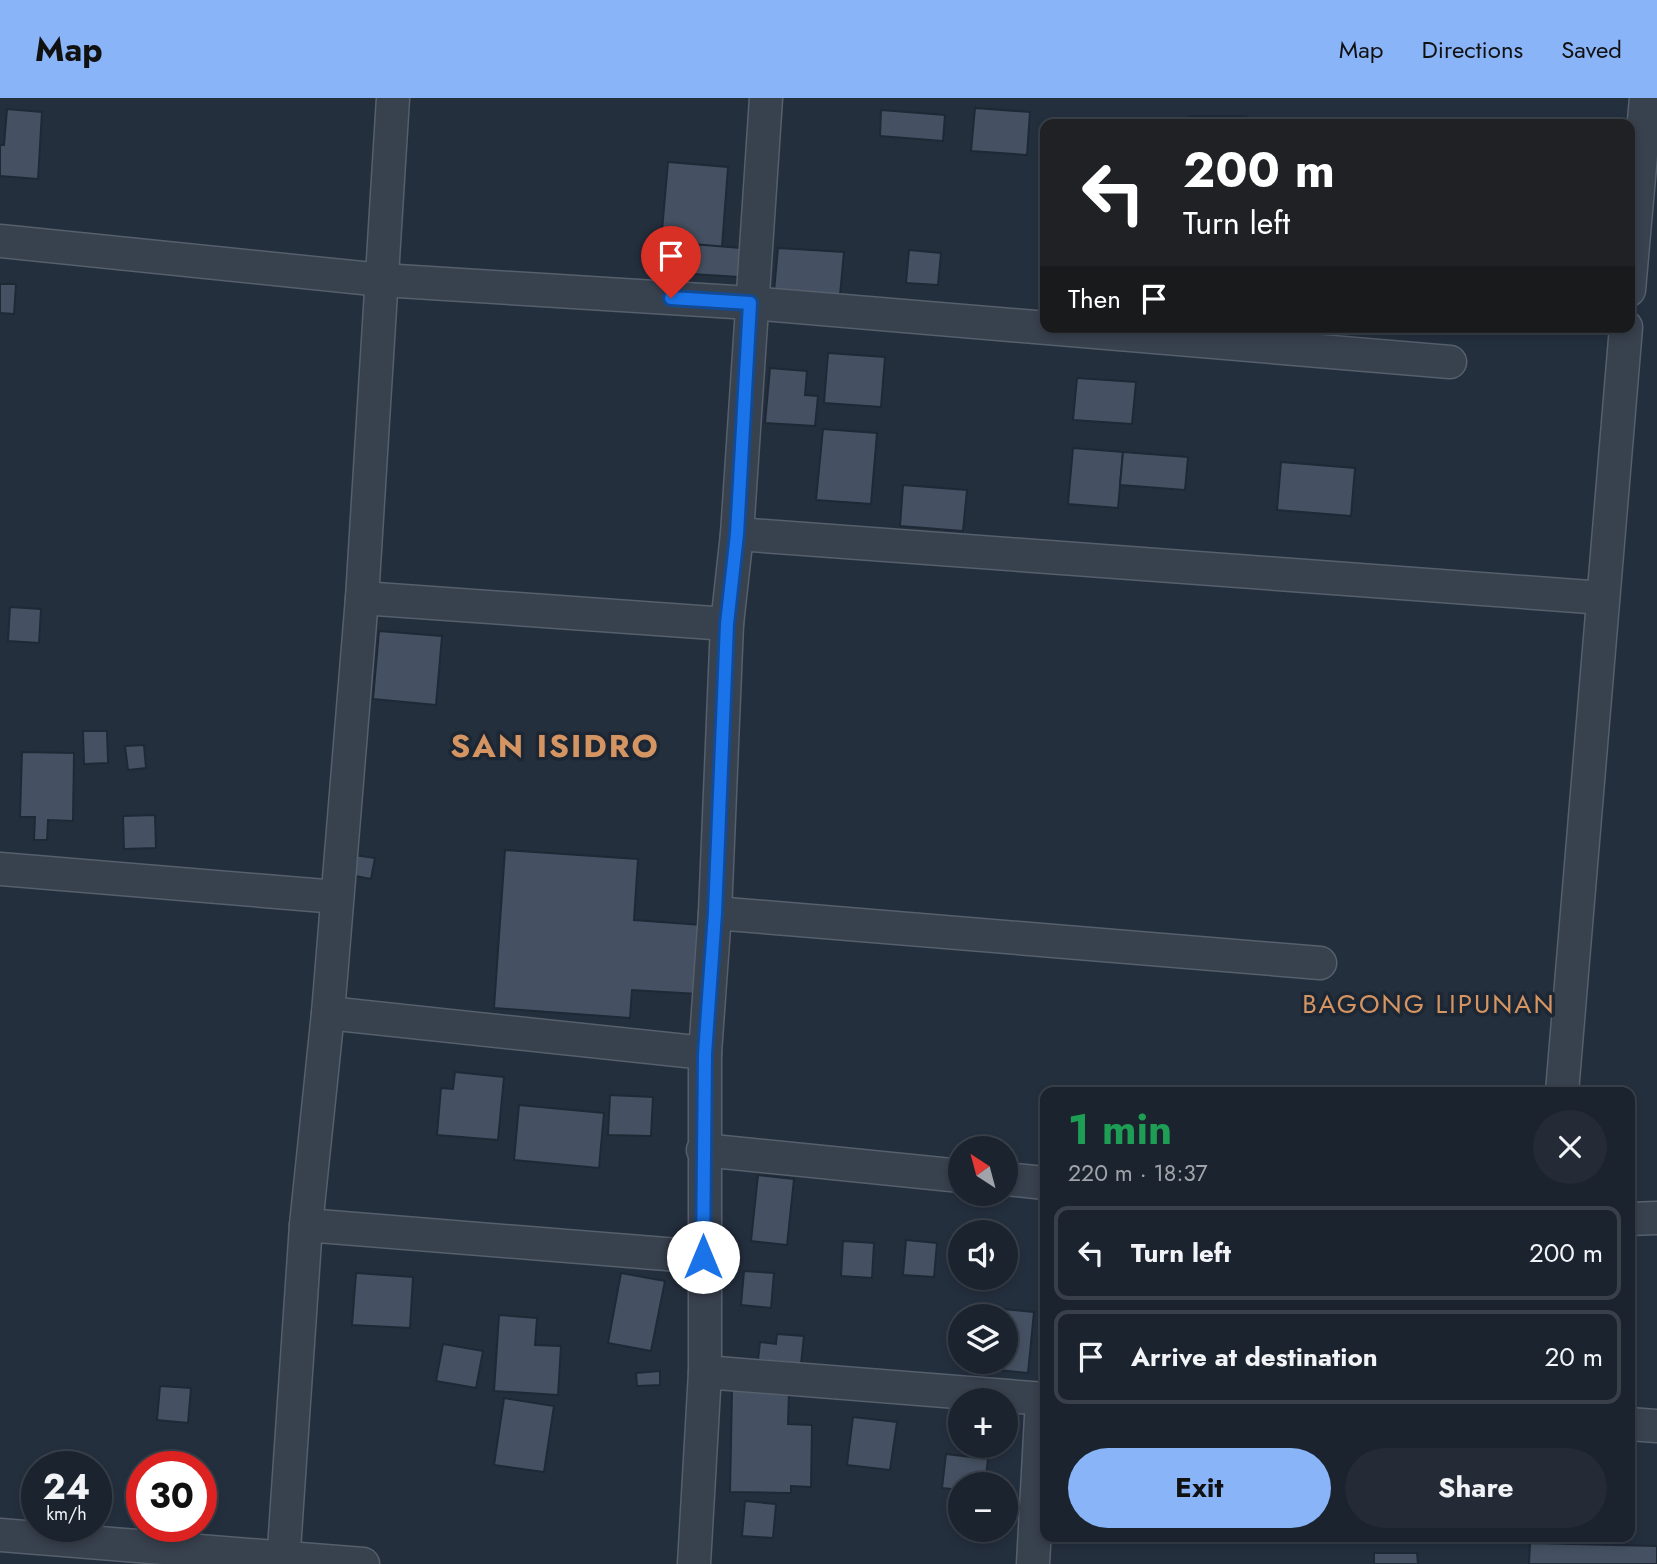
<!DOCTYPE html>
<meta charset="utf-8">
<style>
:root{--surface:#1b232e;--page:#242b36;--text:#f1f3f6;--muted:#a0a4aa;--line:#39404a;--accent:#8ab4f8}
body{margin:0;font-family:Jost,sans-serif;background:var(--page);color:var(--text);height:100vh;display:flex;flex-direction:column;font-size:26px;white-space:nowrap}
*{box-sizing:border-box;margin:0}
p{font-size:23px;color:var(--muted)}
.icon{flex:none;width:38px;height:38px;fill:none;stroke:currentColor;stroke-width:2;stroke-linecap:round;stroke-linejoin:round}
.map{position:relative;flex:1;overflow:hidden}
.drawer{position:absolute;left:1040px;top:989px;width:595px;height:455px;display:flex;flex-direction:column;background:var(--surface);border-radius:14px;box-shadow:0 4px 10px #0003,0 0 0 2px var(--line)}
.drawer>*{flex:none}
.guide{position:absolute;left:1040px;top:21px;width:595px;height:214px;border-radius:14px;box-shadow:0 4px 10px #0003,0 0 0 2px var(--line);background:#202124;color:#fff;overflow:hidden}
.needle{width:46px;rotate:324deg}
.tools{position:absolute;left:948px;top:1038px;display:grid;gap:14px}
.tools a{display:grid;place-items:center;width:70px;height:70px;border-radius:50%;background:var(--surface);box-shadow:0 4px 10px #0003,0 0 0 2px var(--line);font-size:35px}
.speed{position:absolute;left:21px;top:1353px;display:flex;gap:14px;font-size:35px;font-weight:700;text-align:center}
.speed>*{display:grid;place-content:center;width:91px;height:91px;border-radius:50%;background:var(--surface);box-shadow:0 4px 10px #0003,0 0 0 2px var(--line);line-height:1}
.speed small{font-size:18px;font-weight:400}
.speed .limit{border:10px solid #d22;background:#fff;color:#111}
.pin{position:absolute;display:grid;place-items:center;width:60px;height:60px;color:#fff;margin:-72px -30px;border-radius:50% 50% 50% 0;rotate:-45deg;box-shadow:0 0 7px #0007}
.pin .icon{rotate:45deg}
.me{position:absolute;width:77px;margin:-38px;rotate:0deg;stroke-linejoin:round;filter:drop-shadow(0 0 5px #0008)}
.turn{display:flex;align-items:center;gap:24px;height:147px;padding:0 28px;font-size:32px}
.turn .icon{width:91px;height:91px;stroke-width:2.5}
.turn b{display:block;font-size:49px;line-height:60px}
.then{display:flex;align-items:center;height:66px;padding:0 28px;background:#0003;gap:14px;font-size:26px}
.round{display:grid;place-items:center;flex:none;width:74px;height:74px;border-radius:37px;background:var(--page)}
.head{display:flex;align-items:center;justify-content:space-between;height:119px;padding:0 28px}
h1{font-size:42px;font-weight:700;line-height:52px;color:#1e9e55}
.cta{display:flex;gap:14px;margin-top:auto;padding:14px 28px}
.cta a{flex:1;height:80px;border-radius:42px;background:var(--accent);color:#111;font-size:28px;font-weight:700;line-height:80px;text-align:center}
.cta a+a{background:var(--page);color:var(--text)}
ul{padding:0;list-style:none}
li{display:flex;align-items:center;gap:21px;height:94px;margin:0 14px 10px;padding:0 14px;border:4px solid var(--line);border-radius:14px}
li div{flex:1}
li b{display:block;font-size:26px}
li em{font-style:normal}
header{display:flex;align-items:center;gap:42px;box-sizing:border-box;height:98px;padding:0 35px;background:var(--accent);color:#111}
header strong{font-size:33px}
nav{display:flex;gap:38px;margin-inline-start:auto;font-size:24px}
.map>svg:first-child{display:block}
.building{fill:#455162;stroke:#1f2835;stroke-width:2}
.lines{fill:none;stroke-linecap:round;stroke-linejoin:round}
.street-casing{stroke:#565f6c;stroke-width:35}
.street{stroke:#38414e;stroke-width:32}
.route-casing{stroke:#114b97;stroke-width:18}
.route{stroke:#1a73e8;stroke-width:12}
.labels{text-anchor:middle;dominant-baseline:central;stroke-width:7;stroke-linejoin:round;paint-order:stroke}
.neighbourhood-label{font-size:26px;letter-spacing:2px;fill:#d59563;stroke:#1d2633}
.district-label{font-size:32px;font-weight:bold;letter-spacing:2px;fill:#d59563;stroke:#1d2633}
</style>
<header>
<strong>Map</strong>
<nav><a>Map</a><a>Directions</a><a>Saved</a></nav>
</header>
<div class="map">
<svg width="1657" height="1466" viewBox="0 0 1657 1466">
<rect width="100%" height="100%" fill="#242f3e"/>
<!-- building -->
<g class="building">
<path d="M975 10 1030 14 1027 57 971 53Z"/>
<path d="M7 11 42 14 38 81 0 78V47H4Z"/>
<path d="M881 12 945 17 943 43 880 38Z"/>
<path d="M1189 18H1246L1245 26H1188Z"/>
<path d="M668 64 728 69 722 149 661 144Z"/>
<path d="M679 145 741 150 739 179 677 175Z"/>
<path d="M778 150 844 154 839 208 773 204Z"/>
<path d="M909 152 941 155 938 187 906 185Z"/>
<path d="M0 186H16L14 216 0 215Z"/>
<path d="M828 255 885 259 881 309 824 305Z"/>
<path d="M770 270 807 273 805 297 818 298 815 328 765 325Z"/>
<path d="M1077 280 1136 284 1132 326 1073 322Z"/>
<path d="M823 331 877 335 871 406 816 402Z"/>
<path d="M1073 350 1123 354 1118 410 1068 406Z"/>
<path d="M1123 354 1188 359 1185 392 1120 387Z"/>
<path d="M1281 364 1355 370 1351 418 1277 412Z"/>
<path d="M903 387 967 392 963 433 900 428Z"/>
<path d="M10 509 41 511 39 545 8 543Z"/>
<path d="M379 533 442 538 436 607 373 601Z"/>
<path d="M83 633H107L108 665 84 666Z"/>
<path d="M144 647 146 670 128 672 125 648Z"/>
<path d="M22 654 74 655 73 723 48 722 47 742H34L35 719H20Z"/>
<path d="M155 717 156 750 124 751 123 718Z"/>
<path d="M505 752 638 761 634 822 702 827 698 896 632 892 630 920 494 910Z"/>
<path d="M354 757 375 760 371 781 350 777Z"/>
<path d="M455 974 504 979 498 1042 437 1037 441 990 453 991Z"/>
<path d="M610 997 653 999 651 1038 608 1037Z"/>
<path d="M519 1007 604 1015 599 1070 514 1062Z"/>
<path d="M758 1077 794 1081 787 1147 751 1143Z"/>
<path d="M906 1142 937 1145 934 1179 903 1177Z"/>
<path d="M843 1143 874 1145 872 1180 841 1178Z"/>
<path d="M744 1173 774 1175 771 1210 741 1207Z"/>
<path d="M356 1175 413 1179 410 1230 352 1227Z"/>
<path d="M621 1175 665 1183 651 1253 608 1245Z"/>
<path d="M974 1208 1034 1214 1028 1275 968 1269V1264H1006V1218H973Z"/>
<path d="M499 1217 537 1220 535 1247 561 1248 558 1297 494 1293Z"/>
<path d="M777 1236 804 1238 801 1266 758 1262 760 1244 776 1246Z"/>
<path d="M443 1246 483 1253 476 1290 436 1283Z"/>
<path d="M660 1273V1287L637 1288 636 1275Z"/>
<path d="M160 1288 191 1290 188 1325 157 1322Z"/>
<path d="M732 1292 789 1293 788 1326 812 1327 811 1389 791 1388V1395L730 1394Z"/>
<path d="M504 1300 554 1308 544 1374 494 1367Z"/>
<path d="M853 1319 897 1324 890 1372 847 1367Z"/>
<path d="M946 1356 988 1361 985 1386H961V1392L942 1390Z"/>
<path d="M745 1403 776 1406 773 1440 742 1438Z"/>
<path d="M1530 1445 1657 1448V1466H1529Z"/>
<path d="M1374 1455H1417L1418 1466H1374Z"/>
</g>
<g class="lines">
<defs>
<g id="street">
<path d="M0 143 382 182 750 205 1450 264"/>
<path d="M1629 192 1646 0"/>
<path d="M737 436 1603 500"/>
<path d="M362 500 727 526"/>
<path d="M0 771 337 799"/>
<path d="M715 815 1320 865"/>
<path d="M328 915 705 955"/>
<path d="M1562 994 1626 229"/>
<path d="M703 1052 961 1078"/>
<path d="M1006 1081 1045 1085"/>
<path d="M1629 1121 1657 1120"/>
<path d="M306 1127 703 1159"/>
<path d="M705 1274 1045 1301"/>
<path d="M1629 1326 1657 1328"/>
<path d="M0 1437 363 1466"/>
<path d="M283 1466 306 1127 328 915 362 500 393 0"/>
<path d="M694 1466 705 1274V955L715 815 727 526 737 436 766 0"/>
<path d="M1033 1466 1042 1301"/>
</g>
</defs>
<!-- street casing -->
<use href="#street" class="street-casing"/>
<!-- street -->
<use href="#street" class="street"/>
</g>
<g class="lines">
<defs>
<path id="route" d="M671 200 750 205 737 436 727 526 715 815 705 956 703 1159"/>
</defs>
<!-- route casing -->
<use href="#route" class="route-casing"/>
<!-- route -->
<use href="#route" class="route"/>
</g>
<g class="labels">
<!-- neighbourhood labels -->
<g class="neighbourhood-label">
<text x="1429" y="906">BAGONG LIPUNAN</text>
</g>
<!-- district labels -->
<g class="district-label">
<text x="555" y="648">SAN ISIDRO</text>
</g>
</g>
</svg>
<div class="tools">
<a><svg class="needle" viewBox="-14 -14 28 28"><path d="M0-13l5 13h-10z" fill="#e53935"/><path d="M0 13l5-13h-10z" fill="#a0a4aa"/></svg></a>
<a><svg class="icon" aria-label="sound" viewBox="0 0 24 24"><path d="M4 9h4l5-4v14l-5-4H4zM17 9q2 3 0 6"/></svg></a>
<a><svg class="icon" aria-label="layers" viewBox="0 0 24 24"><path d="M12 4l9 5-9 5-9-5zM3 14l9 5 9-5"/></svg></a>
<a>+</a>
<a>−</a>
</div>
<div class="speed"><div>24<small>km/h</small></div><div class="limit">30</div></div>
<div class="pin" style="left:671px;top:200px;background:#d93025"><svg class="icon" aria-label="arrive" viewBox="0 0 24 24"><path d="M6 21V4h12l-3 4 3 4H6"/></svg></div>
<svg class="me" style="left:703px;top:1159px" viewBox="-20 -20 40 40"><circle r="19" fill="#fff"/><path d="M0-13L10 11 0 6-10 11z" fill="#1a73e8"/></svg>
<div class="guide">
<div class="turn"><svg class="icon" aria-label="left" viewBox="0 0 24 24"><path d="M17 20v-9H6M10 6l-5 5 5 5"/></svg><div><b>200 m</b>Turn left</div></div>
<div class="then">Then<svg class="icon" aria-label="arrive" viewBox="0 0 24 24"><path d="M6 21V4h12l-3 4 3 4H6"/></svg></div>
</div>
<section class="drawer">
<div class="head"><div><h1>1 min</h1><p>220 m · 18:37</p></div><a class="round"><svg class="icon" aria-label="close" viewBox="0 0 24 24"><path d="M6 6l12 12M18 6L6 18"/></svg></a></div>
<ul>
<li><svg class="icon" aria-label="left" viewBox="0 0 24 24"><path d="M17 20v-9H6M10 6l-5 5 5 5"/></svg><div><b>Turn left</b></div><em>200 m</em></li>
<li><svg class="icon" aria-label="arrive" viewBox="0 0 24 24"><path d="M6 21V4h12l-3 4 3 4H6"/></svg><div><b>Arrive at destination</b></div><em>20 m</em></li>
</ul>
<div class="cta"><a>Exit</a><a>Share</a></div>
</section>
</div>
